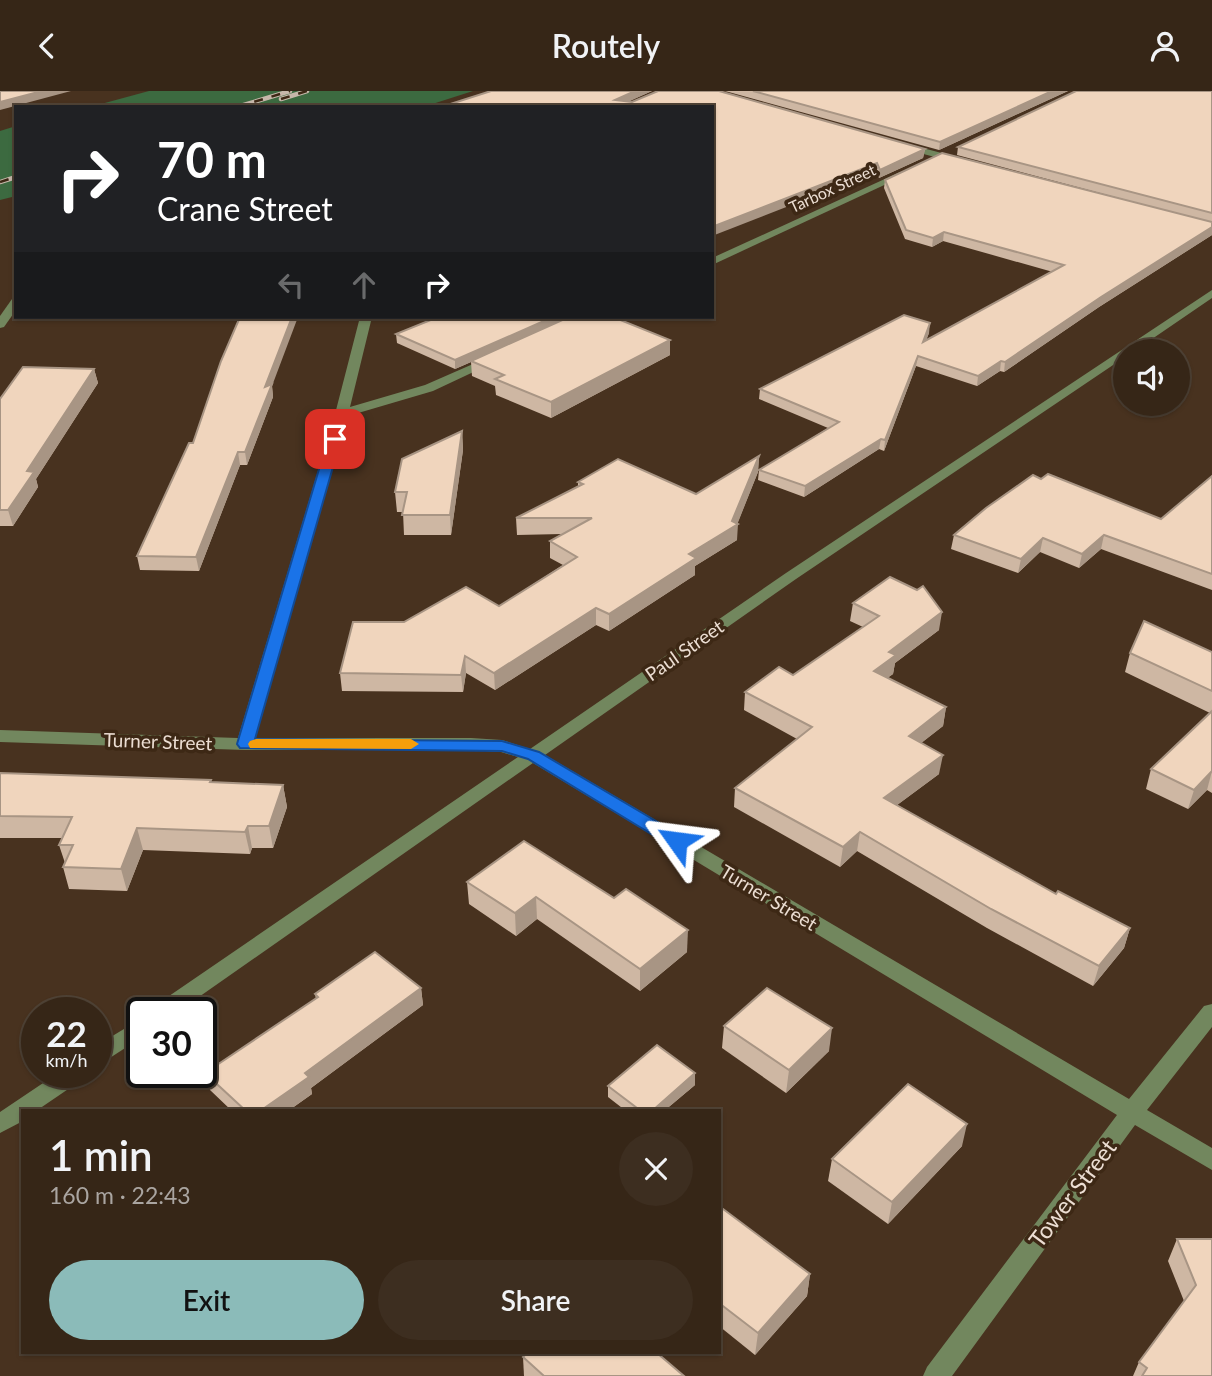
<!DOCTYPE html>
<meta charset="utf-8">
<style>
:root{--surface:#362617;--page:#3d2e20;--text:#f1f3f6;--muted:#aaa5a1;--line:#504336;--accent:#8bbbb9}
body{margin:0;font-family:Lato,sans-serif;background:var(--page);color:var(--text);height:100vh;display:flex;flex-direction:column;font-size:26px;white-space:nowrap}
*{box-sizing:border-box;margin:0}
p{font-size:23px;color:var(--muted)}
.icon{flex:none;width:38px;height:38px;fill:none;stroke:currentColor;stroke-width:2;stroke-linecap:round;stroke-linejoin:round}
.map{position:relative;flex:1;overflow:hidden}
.panel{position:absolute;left:21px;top:1018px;width:700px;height:245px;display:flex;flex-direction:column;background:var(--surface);border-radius:0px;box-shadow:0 2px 5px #0004,0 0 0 2px var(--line)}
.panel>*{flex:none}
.banner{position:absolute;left:14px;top:14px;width:700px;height:214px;border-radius:0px;box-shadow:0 2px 5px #0004,0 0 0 2px var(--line);background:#202124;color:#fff;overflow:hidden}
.fabs{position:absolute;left:1113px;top:248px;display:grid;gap:14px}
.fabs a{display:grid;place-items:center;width:77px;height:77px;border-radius:50%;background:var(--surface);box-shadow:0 2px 5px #0004,0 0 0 2px var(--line);font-size:35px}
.speed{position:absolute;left:21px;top:906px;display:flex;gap:14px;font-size:35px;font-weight:700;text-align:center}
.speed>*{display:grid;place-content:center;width:91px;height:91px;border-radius:50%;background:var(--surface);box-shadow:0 2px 5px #0004,0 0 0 2px var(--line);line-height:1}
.speed small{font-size:18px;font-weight:400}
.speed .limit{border:4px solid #111;border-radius:10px;background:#fff;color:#111}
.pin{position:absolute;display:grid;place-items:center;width:60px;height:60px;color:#fff;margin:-30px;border-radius:14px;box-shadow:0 4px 10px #0006}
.me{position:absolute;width:77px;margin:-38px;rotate:301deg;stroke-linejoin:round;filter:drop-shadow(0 0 5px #0008)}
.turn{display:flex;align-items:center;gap:24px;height:147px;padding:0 28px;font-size:32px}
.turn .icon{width:91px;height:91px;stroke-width:2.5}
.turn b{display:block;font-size:49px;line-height:60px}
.lanes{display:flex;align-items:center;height:66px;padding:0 28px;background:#0003;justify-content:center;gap:35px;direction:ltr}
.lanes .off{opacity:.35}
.round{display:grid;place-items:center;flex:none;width:74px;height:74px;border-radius:37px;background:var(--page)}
.overview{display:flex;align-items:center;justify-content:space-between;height:119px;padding:0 28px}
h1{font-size:42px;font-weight:600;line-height:52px}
.action{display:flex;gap:14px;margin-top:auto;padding:14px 28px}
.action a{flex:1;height:80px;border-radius:42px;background:var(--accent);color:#111;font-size:28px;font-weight:600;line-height:80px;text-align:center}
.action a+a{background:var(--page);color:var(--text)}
header{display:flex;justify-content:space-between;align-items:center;height:91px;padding:0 28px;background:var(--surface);font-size:32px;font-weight:600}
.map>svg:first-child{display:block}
.forest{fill:#3c6a40}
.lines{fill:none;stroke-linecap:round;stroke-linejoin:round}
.minor{fill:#72875e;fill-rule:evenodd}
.rail-casing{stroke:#c6b7aa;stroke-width:4.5}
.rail{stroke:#3d2815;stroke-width:2.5;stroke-dasharray:9;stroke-linecap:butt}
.wall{fill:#ceb7a3}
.shaded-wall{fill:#a89584}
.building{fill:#f0d5bd;stroke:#a89584;stroke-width:2}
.route{fill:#1a73e8;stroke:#114b97;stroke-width:2}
.slow{fill:#f59e0b}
.labels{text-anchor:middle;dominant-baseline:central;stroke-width:7;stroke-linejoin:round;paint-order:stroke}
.far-street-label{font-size:16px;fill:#ecded3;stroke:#3d2815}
.street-label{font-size:19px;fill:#ecded3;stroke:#3d2815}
.near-street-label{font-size:23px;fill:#ecded3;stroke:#3d2815}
</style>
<header><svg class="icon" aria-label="back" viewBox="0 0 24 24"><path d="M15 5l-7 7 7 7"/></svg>Routely<svg class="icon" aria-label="person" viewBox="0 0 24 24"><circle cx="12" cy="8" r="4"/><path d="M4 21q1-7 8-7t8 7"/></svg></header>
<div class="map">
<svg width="1212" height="1285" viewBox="0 0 1212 1285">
<rect width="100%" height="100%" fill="#48321f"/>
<!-- forest -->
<g class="forest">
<path d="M149 0H473L423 16H90Z"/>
<path d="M16 35V105L0 109V40Z"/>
</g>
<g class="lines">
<!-- minor -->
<g class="minor">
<path d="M904 52 964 68 966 70 961 73 901 57V53Z"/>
<path d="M900 81 908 83 712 174V167Z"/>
<path d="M1212 199V207L1133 261H1125V266L796 488 545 664 1129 1008 1204 915 1212 913V936L1147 1019 1212 1057V1079L1135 1034 952 1285H923L927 1276 1117 1024 533 672 176 922H150L153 916 518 666 501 661 471 659H245L0 651V639L238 647 335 323 360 226H372L350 316 425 294 489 266H497L499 269 433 300 348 325 255 647H471L502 649 530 658 786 482Z"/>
<path d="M16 207V219L4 236 0 237V225L12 208Z"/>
<path d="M142 927V946L96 976V955Z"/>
<path d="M58 982H86L83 988 36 1020H23V1030L0 1042V1021Z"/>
</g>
<defs>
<g id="rail">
<path d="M281 8 307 0"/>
<path d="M237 16 290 0"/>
<path d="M0 91 16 86"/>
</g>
</defs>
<!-- rail casing -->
<use href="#rail" class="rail-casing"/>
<!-- rail -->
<use href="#rail" class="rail"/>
</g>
<!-- wall -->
<g class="wall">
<path d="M491 0H652L629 10 925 58 923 67 879 87 876 81Z"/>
<path d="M725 0H1068L939 59Z"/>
<path d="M1212 0V144L1099 216 1004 281 1000 280 977 295 916 275 884 360 879 358 804 406 758 389 759 379 828 337 759 308 760 298 929 242 926 249 1053 181 943 150 932 156 905 148 884 97 885 89 1198 128 957 64 958 56Z"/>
<path d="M396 243 670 264 551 327 496 304 495 295 472 285 471 271 455 278 397 252Z"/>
<path d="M94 278 98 292 36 388 38 396 13 435H0V308Z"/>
<path d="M272 295 273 306 247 374H240L199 480 140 479 137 465 193 352Z"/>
<path d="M462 340 463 359 451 444H404L403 421H397L395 401Z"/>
<path d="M759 365 758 381 737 433V449L695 475V484L609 540 596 534 495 599 466 582 463 601 342 600 340 582 404 531 499 515 563 474 550 467V450L562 443 517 444 516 427 578 396V391L696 403Z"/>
<path d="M1212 385V499L1101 458 1079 477 1040 461 1018 482 951 458 954 444 1161 428Z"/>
<path d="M853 512 939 539 895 572 893 583 887 587 946 616 943 635 921 652 939 683 897 714 1056 803 1130 837 1124 857 1093 895 987 837 857 760 840 776 734 716 735 697 797 648 744 619 745 601 793 584 863 536 850 530Z"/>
<path d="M1212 561V702L1207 699 1188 718 1146 698 1151 678 1210 622 1125 581 1130 562Z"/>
<path d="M0 682 211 689V691L283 694 287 716 273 757H252L250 763 143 759 127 800 69 798 63 776 65 772 59 754 62 747H0Z"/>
<path d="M524 750 687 861 640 900 537 828 516 845 469 813 467 791Z"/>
<path d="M421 897 423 914 311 997 312 1003 288 1020H232L210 999 205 982 316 908 315 903Z"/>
<path d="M724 935 829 960 786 1002 722 957Z"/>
<path d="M695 994 664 1020H626L608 1006V995Z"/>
<path d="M962 1055 888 1133 828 1090 832 1068Z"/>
<path d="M719 1115 810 1183 807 1205 755 1264 719 1235Z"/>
<path d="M1177 1148H1212V1285H1133L1139 1271 1184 1210 1168 1170Z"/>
<path d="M523 1266 684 1285H524Z"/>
</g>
<!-- shaded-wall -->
<g class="shaded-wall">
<path d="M42 0H71L0 19V11Z"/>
<path d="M635 0H652L617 16 615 9Z"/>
<path d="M1052 0H1068L939 59 940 51Z"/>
<path d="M925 58 923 67 879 87 880 79Z"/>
<path d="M877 72 876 81 712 145V136Z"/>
<path d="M1212 136V144L1099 216 1004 281 1005 271 1101 206Z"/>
<path d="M944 141 943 150 932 156 933 147Z"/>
<path d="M292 226H298L272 295 273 306 247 374 245 361 265 296Z"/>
<path d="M553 226H574L471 270V271L455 278V269Z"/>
<path d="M930 232 929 242 922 261 923 251Z"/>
<path d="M670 249V264L551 327V311Z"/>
<path d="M918 265 916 275 884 360 885 349Z"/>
<path d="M1001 270 1000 280 977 295 978 285Z"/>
<path d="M94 278 98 292 36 388 38 396 13 435 8 419 27 380Z"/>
<path d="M462 340 463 359 451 444 450 424Z"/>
<path d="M881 348 879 358 804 406 805 395Z"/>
<path d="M238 361 240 374 199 480 196 466Z"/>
<path d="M759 365 758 381 737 434 738 433 737 449 695 475V484L609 540V523L732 430Z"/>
<path d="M1104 444 1101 458 1079 477 1082 463Z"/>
<path d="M1043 447 1040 461 1018 482 1021 468Z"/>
<path d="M596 517V534L495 599 494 582Z"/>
<path d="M942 521 939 539 895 572 893 583 871 599 874 580 889 561Z"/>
<path d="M465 565 466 582 463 601 461 584Z"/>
<path d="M946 616 943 635 906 664 909 645Z"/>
<path d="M943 664 939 683 881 726 884 707Z"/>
<path d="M1212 680 1207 699 1188 718 1194 699Z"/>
<path d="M283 694 287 716 273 757 269 735Z"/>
<path d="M248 735 252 757 250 763 245 741Z"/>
<path d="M137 737 143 759 127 800 121 778Z"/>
<path d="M860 741 857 760 840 776 843 756Z"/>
<path d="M536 806 537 828 516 845 515 822Z"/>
<path d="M1130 837 1124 857 1093 895 1099 875Z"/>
<path d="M688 839 687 861 640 900V878Z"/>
<path d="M421 897 423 914 311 997 312 1003 288 1020H260L305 982Z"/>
<path d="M832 937 829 960 786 1002 789 979Z"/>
<path d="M695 982V994L664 1020H652Z"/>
<path d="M967 1033 962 1055 888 1133 892 1111Z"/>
<path d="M810 1183 807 1205 755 1264 758 1242Z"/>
</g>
<!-- building -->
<g class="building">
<path d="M0 0H42L0 11Z"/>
<path d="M491 0H635L615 9 632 11 658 0H719L925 58 880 79 877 72 712 136V16H441Z"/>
<path d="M753 0H1052L940 51Z"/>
<path d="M1076 0H1212V122L958 56Z"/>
<path d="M942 62 1212 131V136L1101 206 1005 271 1001 270 978 285 918 265 885 349 881 348 805 395 759 379 839 331 760 298 904 224 930 232 923 251 1064 174 944 141 933 147 906 139 885 89Z"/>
<path d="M240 226H292L265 296 272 293 245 361H238L196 466 137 465 189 352H193L221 270Z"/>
<path d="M438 226H553L455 269 396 243Z"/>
<path d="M569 226H613L670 249 551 311 495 288 504 284 471 270Z"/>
<path d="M23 276 94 278 27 380 34 381 8 419H0V308Z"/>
<path d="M462 340 450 424H402L407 401H395L402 368Z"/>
<path d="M759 365 732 430 738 433 689 463 696 467 609 523 596 517 494 582 465 565 461 584 340 582 353 531H404L466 496 499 515 577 466 550 450 592 427H516L583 393 578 391 618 368 696 403Z"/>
<path d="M1048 383 1161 428 1212 385V483L1104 444 1082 463 1043 447 1021 468 954 444 986 417 1033 384 1041 388Z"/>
<path d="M890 486 917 499 923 495 942 521 889 561 896 564 874 580 946 616 909 645 943 664 884 707 1056 803 1058 800 1130 837 1099 875 991 818 860 741 843 756 735 697 812 636 745 601 779 576 793 584 879 525 853 512Z"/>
<path d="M1144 530 1212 561V600L1130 562Z"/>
<path d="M1212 620V680L1194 699 1151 678Z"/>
<path d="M0 682 211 689 210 691 283 694 269 735H248L245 741 137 737 121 778 63 776 73 754H59L72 726 0 725Z"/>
<path d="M524 750 614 807 626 798 688 839 640 878 536 806 515 822 467 791Z"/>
<path d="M375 861 421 897 305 982 309 986 260 1020H246L205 982 318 906 315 903Z"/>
<path d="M767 897 832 937 789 979 724 935Z"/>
<path d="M657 954 695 982 652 1020H641L608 995Z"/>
<path d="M908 993 967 1033 892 1111 832 1068Z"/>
<path d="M719 1115 810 1183 758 1242 719 1212Z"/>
<path d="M1177 1148H1212V1285H1142L1147 1277 1139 1271 1196 1194Z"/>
<path d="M527 1262H657L684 1285H544L523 1266Z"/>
</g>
<!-- route -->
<path class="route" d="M335 345 341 348 255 648 502 650 539 661 683 746 686 750 683 755H671L528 668 502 660 240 657 237 653 328 348Z"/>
<!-- slow -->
<path class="slow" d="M256 648H411L419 653 411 658 250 657 248 653 250 650Z"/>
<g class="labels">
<!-- far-street labels -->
<g class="far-street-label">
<text transform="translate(832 97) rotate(-25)">Tarbox Street</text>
</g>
<!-- street labels -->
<g class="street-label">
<text transform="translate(684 559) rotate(-35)">Paul Street</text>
<text transform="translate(158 650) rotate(2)">Turner Street</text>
<text transform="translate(769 806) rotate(31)">Turner Street</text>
</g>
<!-- near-street labels -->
<g class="near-street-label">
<text transform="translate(1072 1102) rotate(-53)">Tower Street</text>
</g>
</g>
</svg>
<div class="fabs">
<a><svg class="icon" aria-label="sound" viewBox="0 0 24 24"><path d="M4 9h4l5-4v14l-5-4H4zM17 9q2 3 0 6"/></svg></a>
</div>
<div class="speed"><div>22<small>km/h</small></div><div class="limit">30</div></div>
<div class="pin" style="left:335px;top:348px;background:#d93025"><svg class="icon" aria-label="arrive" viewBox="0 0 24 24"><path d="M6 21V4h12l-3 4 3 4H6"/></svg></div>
<svg class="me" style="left:677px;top:750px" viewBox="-20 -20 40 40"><path d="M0-17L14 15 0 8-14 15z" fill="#1a73e8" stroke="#fff" stroke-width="4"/></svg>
<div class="banner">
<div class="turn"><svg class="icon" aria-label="right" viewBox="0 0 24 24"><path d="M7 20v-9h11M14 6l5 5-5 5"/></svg><div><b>70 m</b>Crane Street</div></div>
<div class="lanes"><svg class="icon off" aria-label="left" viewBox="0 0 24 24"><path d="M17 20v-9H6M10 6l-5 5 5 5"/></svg><svg class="icon off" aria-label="ahead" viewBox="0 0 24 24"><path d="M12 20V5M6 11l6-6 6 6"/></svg><svg class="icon" aria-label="right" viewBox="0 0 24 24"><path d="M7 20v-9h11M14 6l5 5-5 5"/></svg></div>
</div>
<section class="panel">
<div class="overview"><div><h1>1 min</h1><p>160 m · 22:43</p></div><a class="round"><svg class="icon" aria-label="close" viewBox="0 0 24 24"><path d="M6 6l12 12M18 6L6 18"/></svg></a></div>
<div class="action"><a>Exit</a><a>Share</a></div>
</section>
</div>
